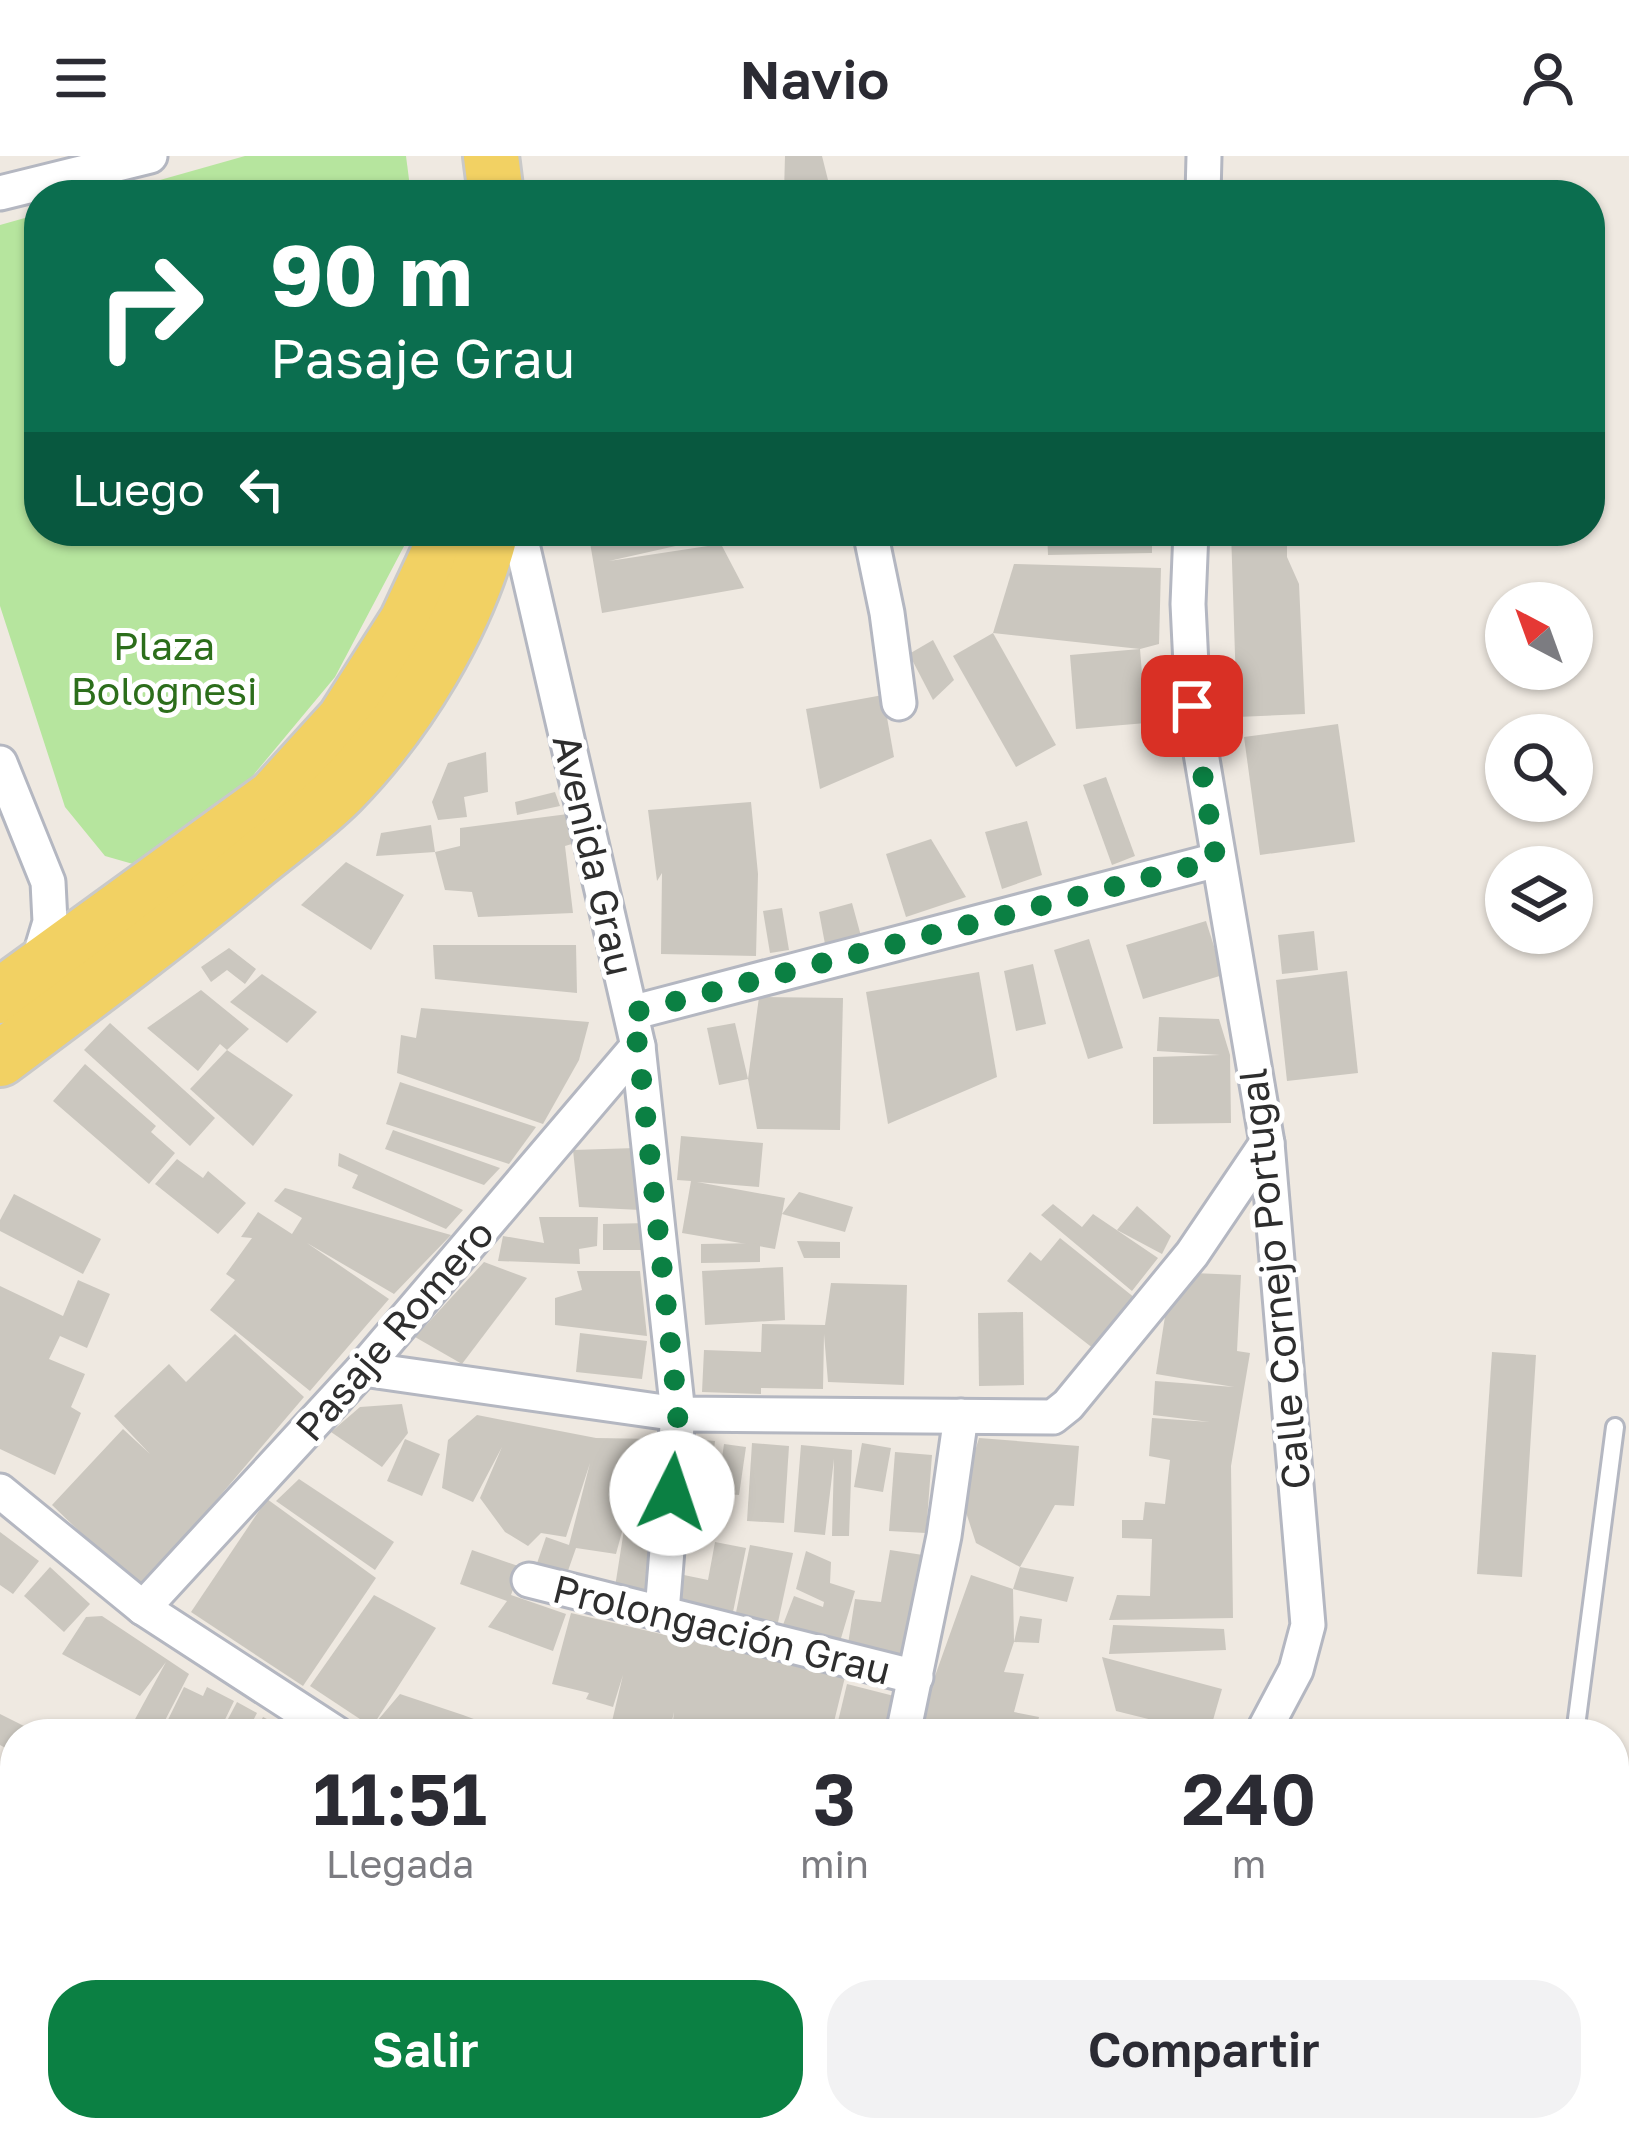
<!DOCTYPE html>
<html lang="es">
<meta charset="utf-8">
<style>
:root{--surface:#fff;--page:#f2f2f3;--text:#2b2b33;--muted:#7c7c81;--accent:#0b8043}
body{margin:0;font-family:"Golos Text",sans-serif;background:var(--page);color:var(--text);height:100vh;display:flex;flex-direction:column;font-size:45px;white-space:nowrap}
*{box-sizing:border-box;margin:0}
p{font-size:39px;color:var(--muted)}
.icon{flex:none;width:66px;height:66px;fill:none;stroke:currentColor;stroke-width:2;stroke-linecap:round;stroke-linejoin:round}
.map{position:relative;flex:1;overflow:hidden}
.details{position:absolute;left:0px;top:1563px;width:1629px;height:423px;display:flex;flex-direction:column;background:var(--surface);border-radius:48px 48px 0 0;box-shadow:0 3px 9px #0004}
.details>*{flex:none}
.banner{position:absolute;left:24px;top:24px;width:1581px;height:366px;border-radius:48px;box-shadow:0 3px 9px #0004;background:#0b6e4f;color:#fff;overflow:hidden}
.needle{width:78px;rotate:319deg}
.tools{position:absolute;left:1485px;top:426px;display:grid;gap:24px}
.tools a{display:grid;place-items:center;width:108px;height:108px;border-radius:50%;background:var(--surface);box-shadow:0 3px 9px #0004;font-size:60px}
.pin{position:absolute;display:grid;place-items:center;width:102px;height:102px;color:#fff;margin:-51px;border-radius:24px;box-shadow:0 6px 18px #0006}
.me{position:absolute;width:132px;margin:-66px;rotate:4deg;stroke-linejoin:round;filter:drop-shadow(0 0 9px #0008)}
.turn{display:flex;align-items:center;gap:42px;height:252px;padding:0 48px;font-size:54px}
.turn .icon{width:156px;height:156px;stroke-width:2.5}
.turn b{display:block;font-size:84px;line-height:102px}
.then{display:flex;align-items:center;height:114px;padding:0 48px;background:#0003;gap:24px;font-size:45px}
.eta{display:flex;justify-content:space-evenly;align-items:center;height:204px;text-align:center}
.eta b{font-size:72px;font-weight:600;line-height:84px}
.action{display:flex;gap:24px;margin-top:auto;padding:24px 48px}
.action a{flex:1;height:138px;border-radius:48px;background:var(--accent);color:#fff;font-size:48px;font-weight:600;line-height:138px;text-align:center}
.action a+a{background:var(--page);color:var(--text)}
header{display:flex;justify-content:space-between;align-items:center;height:156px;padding:0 48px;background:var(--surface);font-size:54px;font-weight:600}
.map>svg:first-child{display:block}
.green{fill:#b6e59e}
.building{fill:#cbc7bf}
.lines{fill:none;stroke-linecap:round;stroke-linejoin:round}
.service-casing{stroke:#b4b7c1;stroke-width:22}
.minor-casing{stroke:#b4b7c1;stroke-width:39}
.primary-casing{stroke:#c9c9c9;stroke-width:60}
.service{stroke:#fff;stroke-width:16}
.minor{stroke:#fff;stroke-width:33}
.primary{stroke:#f2d163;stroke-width:54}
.route{stroke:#0b8043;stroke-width:21;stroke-dasharray:0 37.8}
.labels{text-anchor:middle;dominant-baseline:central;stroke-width:10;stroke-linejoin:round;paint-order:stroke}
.park-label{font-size:39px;fill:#2c6e1b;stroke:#fff}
.street-label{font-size:39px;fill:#2e2e2e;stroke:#fff}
</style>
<header><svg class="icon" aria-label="menu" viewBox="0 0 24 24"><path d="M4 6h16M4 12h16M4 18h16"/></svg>Navio<svg class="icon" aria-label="person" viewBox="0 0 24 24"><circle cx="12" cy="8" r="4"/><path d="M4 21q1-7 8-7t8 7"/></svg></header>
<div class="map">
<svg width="1629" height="1985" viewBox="0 0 1629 1985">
<rect width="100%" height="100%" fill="#efe9e1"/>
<!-- green -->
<g class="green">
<path d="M245 0H406L411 39H107Z"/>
<path d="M39 58V375H412L335 521 226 652 147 712 105 700 65 651 0 450V69Z"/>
</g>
<!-- building -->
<g class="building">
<path d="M785 0H822L829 28 784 36Z"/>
<path d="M588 375H679L680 389 609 405 721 388 744 432 602 457Z"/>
<path d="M1047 375H1152V397L1048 399Z"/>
<path d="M1231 375H1287V401L1299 428 1305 558 1237 561Z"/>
<path d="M1014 408 1161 412 1159 488 1140 493 993 477Z"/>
<path d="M993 477 1056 589 1016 611 953 500Z"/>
<path d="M933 484 954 524 933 544 909 498Z"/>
<path d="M1140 493 1146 567 1076 573 1070 499Z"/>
<path d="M883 539 894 601 820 633 806 553Z"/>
<path d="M1338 568 1355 686 1260 699 1244 581Z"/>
<path d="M486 596 488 636 464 641 467 661 438 664 432 646 448 607Z"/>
<path d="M1106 621 1135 700 1112 709 1083 629Z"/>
<path d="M555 636 560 650 517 659 515 646Z"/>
<path d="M751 646 758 718 756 800 661 798 662 717 657 725 648 654Z"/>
<path d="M568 658 575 687 565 690 573 757 478 761 472 736 445 734 435 696 376 700 381 677 431 669 435 696 460 690V672Z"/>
<path d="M1027 665 1042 719 1002 733 985 676Z"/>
<path d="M931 683 966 741 906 761 886 698Z"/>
<path d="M346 706 404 739 371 794 301 749Z"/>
<path d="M852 747 861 780 825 788 819 756Z"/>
<path d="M782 752 789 794 770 797 763 755Z"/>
<path d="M1206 765 1223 819 1143 843 1126 789Z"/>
<path d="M1314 775 1318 814 1282 818 1278 779Z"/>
<path d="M1089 783 1123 892 1088 903 1054 794Z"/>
<path d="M433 789H576L577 837 435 823Z"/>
<path d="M229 792 256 813 245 828 227 814 211 826 201 811Z"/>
<path d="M1033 808 1046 868 1016 875 1004 815Z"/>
<path d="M1347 815 1358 917 1287 925 1276 824Z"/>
<path d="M979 816 997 921 888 968 866 836Z"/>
<path d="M262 818 317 856 287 887 230 846Z"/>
<path d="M201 834 249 873 227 894 220 888 198 915 147 872Z"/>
<path d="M759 841 843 842 840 974 757 973 748 923Z"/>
<path d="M421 852 589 866 579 904 543 968 397 917 401 879 416 882Z"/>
<path d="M1159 861 1219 863 1230 899 1231 967 1153 968V901L1220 899 1157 895Z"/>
<path d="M110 867 215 962 190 990 84 894Z"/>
<path d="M735 867 748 923 719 929 707 872Z"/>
<path d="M227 894 293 939 253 990 190 933Z"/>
<path d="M85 908 156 970 151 976 175 997 149 1028 53 945Z"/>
<path d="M400 926 536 971 509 1008 386 968Z"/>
<path d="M393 974 500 1012 484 1029 385 993Z"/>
<path d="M681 980 763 987 759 1031 697 1026 785 1042 782 1058 799 1036 853 1051 845 1076 782 1058 775 1093 682 1077 691 1025 677 1024Z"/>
<path d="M636 992 641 1054 579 1051 573 994Z"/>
<path d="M339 997 463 1054 446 1073 352 1032 358 1019 338 1010Z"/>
<path d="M177 1003 203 1022 208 1015 246 1047 218 1078 155 1028Z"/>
<path d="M285 1032 451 1079 394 1138 307 1087 389 1143 310 1235 210 1154 235 1124 226 1118 252 1082 241 1081 258 1056 292 1078 302 1062 274 1045Z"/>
<path d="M14 1038 101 1083 83 1118 0 1075V1064Z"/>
<path d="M1053 1048 1082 1071 1093 1058 1158 1102 1132 1135 1041 1059Z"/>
<path d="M1137 1050 1171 1080 1162 1098 1117 1074Z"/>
<path d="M539 1061H598L597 1090 579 1093 580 1108 498 1105 503 1080 544 1087Z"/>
<path d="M649 1067V1094H603V1068Z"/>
<path d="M1060 1082 1135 1142 1094 1193 1007 1125 1030 1096 1041 1105Z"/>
<path d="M797 1085 840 1086V1102H804Z"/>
<path d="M760 1087V1106L701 1107V1088Z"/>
<path d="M484 1106 527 1122 462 1208 415 1181Z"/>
<path d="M783 1111 785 1164 705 1169 702 1115Z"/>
<path d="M577 1115H640L647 1180 555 1169V1142L582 1134Z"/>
<path d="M1193 1117 1241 1119 1237 1195 1250 1197 1231 1310 1233 1462 1109 1464 1117 1439 1150 1440 1152 1383 1122 1382V1364H1143L1145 1346 1165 1348 1170 1304 1149 1300 1152 1262 1210 1266 1153 1259 1155 1225 1234 1231 1156 1218 1166 1154Z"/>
<path d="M78 1124 110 1138 87 1192 60 1180 49 1203 85 1218 71 1251 81 1257 55 1319 0 1293V1130L63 1160Z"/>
<path d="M831 1127 907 1129 904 1229 828 1226 824 1178 823 1233 761 1232V1238L702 1236 704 1194 761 1196 762 1168 825 1169Z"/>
<path d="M1023 1156 1024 1229 979 1230 978 1157Z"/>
<path d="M580 1177 647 1185 642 1223 576 1216Z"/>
<path d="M235 1178 304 1241 140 1434 52 1349 123 1273 150 1298 114 1260 169 1208 186 1226Z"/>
<path d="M1492 1196 1536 1199 1522 1421 1477 1418Z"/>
<path d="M402 1248 408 1277 382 1311 331 1276 360 1251Z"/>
<path d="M477 1259 596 1282 657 1283 650 1358 623 1360 626 1361 616 1398 576 1392 563 1429 533 1419 546 1381 569 1389 590 1307 566 1381 541 1377 528 1390 505 1376 480 1342 502 1291 473 1346 442 1332 448 1284Z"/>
<path d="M979 1282 1079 1290 1074 1350 1055 1349 1020 1411 976 1387 961 1341Z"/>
<path d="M405 1283 440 1298 422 1340 387 1325Z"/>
<path d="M691 1283 715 1285 705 1363 682 1361Z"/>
<path d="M752 1287 789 1290 784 1367 747 1365Z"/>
<path d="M862 1287 891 1292 883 1336 854 1331Z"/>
<path d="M724 1288 746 1291 739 1339 717 1337Z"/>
<path d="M801 1289 852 1294 849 1380H832L834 1303 825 1379 794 1376Z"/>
<path d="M895 1296 932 1299 926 1377 889 1375Z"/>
<path d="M299 1323 394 1386 375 1414 276 1345Z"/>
<path d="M267 1343 376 1422 303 1530 191 1456Z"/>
<path d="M626 1361 657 1366 646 1436 615 1431Z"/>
<path d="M0 1376 39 1405 13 1438 0 1429Z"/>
<path d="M715 1386 746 1392 732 1461 673 1451 679 1418 708 1424Z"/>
<path d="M750 1389 793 1397 775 1480 733 1471Z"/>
<path d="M472 1394 521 1411 511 1439 566 1458 553 1495 488 1471 507 1445 460 1428Z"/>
<path d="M890 1394 923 1399 907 1505 848 1488 855 1443 881 1446Z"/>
<path d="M806 1395 831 1406 830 1427 855 1435 839 1489 781 1474 794 1440 823 1451 824 1446 796 1433Z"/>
<path d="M50 1411 90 1448 64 1476 24 1440Z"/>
<path d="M1020 1411 1074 1421 1067 1446 1013 1433Z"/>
<path d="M971 1419 1013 1433 1014 1486 1004 1516 1024 1518 1014 1556 1039 1561 1035 1578H966L947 1573 955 1578H923L930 1534Z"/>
<path d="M374 1439 436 1472 372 1571 310 1530Z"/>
<path d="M571 1457 845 1521 831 1578H692L672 1574 674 1556 669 1578H609L623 1519 613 1551 586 1543 589 1537 552 1528Z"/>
<path d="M102 1460 189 1518 158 1578H127L166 1506 140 1540 62 1498 86 1461Z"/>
<path d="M1020 1460 1042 1463 1039 1487 1014 1486Z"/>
<path d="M1113 1469 1224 1473 1226 1494 1109 1498Z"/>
<path d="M1102 1501 1222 1533 1209 1578 1116 1555Z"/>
<path d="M847 1528 894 1540 885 1578H835Z"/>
<path d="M184 1531 203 1540 207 1531 234 1545 218 1578H161Z"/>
<path d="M400 1538 463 1559 498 1572 494 1578H451L460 1563 448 1578H383L372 1571Z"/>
<path d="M237 1546 257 1557 246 1578H220Z"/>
<path d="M0 1558 40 1578H15V1597L0 1589Z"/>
<path d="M263 1561 288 1574 286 1578H254Z"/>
<path d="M0 1807 15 1810V1930L0 1922Z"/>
<path d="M138 1971H176L169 1985Z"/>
<path d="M273 1971H304L295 1985H265Z"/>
<path d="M754 1971H852L873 1985H744Z"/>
<path d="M1342 1972 1369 1985H1323L1328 1974 1339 1979Z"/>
</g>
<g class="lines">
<defs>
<path id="service" d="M1575 1578 1615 1271"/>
<g id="minor">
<path d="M0 37 150 0"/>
<path d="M1203 39 1204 0"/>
<path d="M519 375 638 890 678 1258 662 1456"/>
<path d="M870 375 887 457 899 547"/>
<path d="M1191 375 1188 448 1193 550 1267 987 1308 1469 1296 1514 1262 1578"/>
<path d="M0 607 48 726 50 766 35 816"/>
<path d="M631 857 1217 704"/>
<path d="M363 1213 678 1258 1053 1261 1068 1249 1192 1098 1267 987"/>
<path d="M0 1335 143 1452 337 1578"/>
<path d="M529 1424 916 1521"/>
<path d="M143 1452 363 1213 638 890"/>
<path d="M903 1578 944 1380 961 1260"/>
<path d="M0 1944 15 1951"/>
<path d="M62 1971 94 1985"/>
<path d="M943 1971 964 1985"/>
</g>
<g id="primary">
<path d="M491 0 496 39"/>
<path d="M0 840 274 641 344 564 407 465 449 375"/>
<path d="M0 903C86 839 172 775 255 706 283 683 314 661 340 635 407 567 468 467 491 375"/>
</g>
</defs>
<!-- service casing -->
<use href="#service" class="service-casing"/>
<!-- minor casing -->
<use href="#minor" class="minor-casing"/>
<!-- primary casing -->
<use href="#primary" class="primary-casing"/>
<!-- service -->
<use href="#service" class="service"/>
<!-- minor -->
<use href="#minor" class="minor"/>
<!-- primary -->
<use href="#primary" class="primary"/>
</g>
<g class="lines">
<!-- route -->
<path class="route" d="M672 1337 678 1258 638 890 631 857 1216 704 1192 550"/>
</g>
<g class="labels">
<!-- park labels -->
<g class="park-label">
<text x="164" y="489">Plaza<tspan x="164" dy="45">Bolognesi</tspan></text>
</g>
<!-- street labels -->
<g class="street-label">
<text transform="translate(594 699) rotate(77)">Avenida Grau</text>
<text transform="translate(1274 1123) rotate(-96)">Calle Cornejo Portugal</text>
<text transform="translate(394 1174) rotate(-49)">Pasaje Romero</text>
<text transform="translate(722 1473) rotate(14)">Prolongación Grau</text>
</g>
</g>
</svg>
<div class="tools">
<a><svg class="needle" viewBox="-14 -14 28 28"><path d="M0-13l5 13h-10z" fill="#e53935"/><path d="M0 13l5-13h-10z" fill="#7c7c81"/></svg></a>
<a><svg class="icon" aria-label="search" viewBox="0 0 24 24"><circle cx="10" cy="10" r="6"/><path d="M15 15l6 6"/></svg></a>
<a><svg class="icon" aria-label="layers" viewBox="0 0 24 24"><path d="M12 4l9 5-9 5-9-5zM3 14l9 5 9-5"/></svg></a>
</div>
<div class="pin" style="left:1192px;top:550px;background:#d93025"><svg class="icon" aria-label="arrive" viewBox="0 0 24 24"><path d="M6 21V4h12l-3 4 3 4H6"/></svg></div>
<svg class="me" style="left:672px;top:1337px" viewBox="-20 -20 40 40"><circle r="19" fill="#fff"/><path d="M0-13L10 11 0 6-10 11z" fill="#0b8043"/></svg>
<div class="banner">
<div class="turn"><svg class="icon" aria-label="right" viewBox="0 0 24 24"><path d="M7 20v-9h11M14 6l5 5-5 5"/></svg><div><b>90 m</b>Pasaje Grau</div></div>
<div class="then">Luego<svg class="icon" aria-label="left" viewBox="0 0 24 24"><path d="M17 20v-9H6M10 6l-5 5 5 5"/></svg></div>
</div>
<section class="details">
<div class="eta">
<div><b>11:51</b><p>Llegada</p></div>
<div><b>3</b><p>min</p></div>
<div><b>240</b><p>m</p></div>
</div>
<div class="action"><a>Salir</a><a>Compartir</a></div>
</section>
</div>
